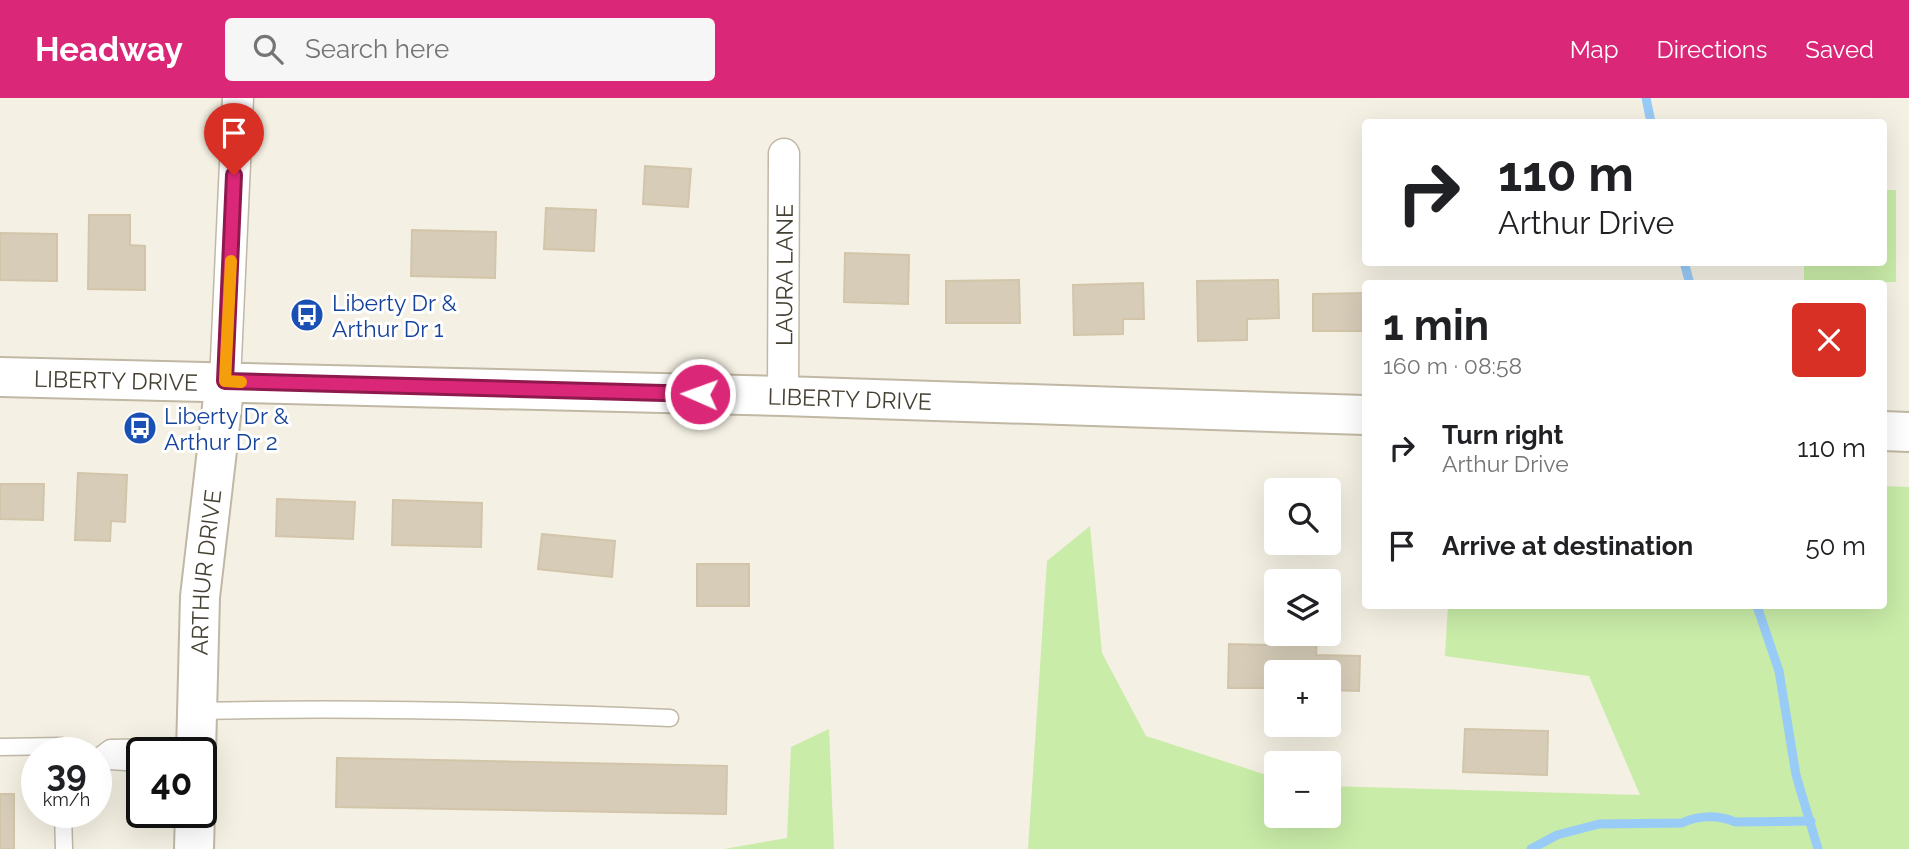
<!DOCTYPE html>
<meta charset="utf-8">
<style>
:root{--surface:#fff;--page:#f6f6f6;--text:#202124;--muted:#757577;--accent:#db2777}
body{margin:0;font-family:Raleway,sans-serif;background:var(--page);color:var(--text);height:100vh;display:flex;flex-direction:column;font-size:26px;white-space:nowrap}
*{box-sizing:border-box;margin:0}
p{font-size:23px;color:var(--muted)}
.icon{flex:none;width:38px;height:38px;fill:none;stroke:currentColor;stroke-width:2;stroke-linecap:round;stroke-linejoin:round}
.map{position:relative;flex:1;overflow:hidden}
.side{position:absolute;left:1362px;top:182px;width:525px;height:329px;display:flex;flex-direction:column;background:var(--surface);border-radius:7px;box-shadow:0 7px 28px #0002}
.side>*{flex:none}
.top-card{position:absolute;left:1362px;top:21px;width:525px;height:147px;border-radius:7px;box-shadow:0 7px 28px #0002;background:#fff;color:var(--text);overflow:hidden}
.tools{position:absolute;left:1264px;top:380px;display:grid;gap:14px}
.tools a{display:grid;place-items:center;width:77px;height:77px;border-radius:7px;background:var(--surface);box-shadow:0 7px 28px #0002;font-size:35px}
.speed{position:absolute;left:21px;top:639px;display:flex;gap:14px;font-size:35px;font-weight:700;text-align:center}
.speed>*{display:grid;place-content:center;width:91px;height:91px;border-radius:50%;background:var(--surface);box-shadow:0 7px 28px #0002;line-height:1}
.speed small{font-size:18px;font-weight:400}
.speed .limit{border:4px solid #111;border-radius:10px;background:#fff;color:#111}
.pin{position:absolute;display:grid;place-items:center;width:60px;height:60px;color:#fff;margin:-72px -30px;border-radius:50% 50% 50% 0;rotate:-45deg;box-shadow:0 0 7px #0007}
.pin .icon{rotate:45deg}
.me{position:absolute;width:77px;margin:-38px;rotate:272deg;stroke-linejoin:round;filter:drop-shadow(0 0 5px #0008)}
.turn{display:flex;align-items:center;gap:24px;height:147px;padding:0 21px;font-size:32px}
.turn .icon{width:91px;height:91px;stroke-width:2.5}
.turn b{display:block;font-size:49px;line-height:60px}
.round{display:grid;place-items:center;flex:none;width:74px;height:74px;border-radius:7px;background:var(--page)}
.summary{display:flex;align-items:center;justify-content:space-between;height:119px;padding:0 21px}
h1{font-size:42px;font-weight:700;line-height:52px}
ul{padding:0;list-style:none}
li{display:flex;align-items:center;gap:21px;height:98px;padding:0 21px}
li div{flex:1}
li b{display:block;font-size:26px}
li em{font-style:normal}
header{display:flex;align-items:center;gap:42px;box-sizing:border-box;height:98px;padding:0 35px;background:var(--accent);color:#fff}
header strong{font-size:33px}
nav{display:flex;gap:38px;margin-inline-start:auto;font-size:24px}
.search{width:490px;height:63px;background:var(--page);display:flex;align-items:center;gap:18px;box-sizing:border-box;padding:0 24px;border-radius:7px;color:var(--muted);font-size:26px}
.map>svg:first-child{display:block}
.green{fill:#c9eca8}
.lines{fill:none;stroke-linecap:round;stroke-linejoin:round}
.stream{stroke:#99cbf7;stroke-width:9}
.building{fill:#d6ccb8;stroke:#d2c5aa;stroke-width:2}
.service-casing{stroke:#c0b8a5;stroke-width:19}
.minor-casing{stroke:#c0b8a5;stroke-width:33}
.tertiary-casing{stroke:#c0b8a5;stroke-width:42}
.service{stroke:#fff;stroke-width:16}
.minor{stroke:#fff;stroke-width:30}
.tertiary{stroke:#fff;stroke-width:38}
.route-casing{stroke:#8e194d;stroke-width:18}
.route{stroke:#db2777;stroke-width:12}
.slow{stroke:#f59e0b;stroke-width:12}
.labels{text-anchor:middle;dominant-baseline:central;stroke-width:6;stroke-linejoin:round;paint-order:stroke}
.street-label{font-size:23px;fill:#464033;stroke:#fff}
.transit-label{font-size:23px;fill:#164399;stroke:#fff;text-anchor:start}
</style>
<header>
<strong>Headway</strong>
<div class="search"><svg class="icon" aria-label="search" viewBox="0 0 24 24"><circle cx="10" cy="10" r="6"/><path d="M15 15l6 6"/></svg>Search here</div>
<nav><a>Map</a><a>Directions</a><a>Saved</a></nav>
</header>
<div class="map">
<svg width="1909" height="751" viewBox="0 0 1909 751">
<rect width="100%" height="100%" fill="#f4f0e3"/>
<!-- green -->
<g class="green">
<path d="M1883 92H1896V184H1804V165L1883 164Z"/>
<path d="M1883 388 1909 389V751H1028L1047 463 1090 428 1102 555 1146 638 1276 680V718H1328V688L1640 697 1589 578 1445 558 1448 508H1883Z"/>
<path d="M829 631 834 751H724L787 740 791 649Z"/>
</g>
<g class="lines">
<!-- stream -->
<g class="stream">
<path d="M1646 0 1651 24"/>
<path d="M1684 164 1690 186"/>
<path d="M1757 508 1779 573 1796 677 1818 751"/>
<path d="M1531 751 1557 737 1599 726 1682 725C1698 717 1719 717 1735 724L1811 723"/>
</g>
</g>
<!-- building -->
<g class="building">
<path d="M645 68 691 71 688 109 643 106Z"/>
<path d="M546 110 596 112 594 153 544 151Z"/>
<path d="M89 117H130V147L145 148V192L88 191Z"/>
<path d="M412 132 496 134 495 180 411 178Z"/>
<path d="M0 135 57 136V183L0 182Z"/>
<path d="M845 155 909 157 908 206 844 204Z"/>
<path d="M1019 182 1020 225H946V183Z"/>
<path d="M1278 182 1279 220 1247 221V242L1198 243 1197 183Z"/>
<path d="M1143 185 1144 221H1123V236L1074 237 1073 187Z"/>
<path d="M1365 195V233H1313V196Z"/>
<path d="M78 375 127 377 125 424 111 423 110 443 75 442Z"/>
<path d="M0 386H44L43 422 0 421Z"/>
<path d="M277 401 355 404 353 441 276 438Z"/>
<path d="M393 402 482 405 481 449 392 447Z"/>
<path d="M542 436 615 443 612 479 538 471Z"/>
<rect x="697" y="466" width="52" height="42"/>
<path d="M1277 538 1317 539 1316 557 1360 558 1359 593 1328 592V574H1276V607H1268L1269 590H1228L1229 546 1277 547Z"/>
<path d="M1465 631 1548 633 1547 677 1463 674Z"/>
<path d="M337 660 727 668 726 716 336 709Z"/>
<rect x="0" y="696" width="14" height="55"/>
</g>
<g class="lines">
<defs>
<g id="service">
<path d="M197 613C355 609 512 613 670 620"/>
<path d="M0 649 62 648V654"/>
<path d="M142 665 109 663 102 656 110 650 169 649 172 654"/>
<path d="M63 714 64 751"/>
</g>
<g id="minor">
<path d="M225 283 238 0"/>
<path id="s1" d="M783 298 784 56"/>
</g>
<g id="tertiary">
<path id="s2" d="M0 279 783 298 1365 317"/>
<path d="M1883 333 1909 334"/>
<path id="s3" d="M196 654 200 499 225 283"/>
<path d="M194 751 195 714"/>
</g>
</defs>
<!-- service casing -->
<use href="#service" class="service-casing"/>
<!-- minor casing -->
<use href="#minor" class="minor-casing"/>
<!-- tertiary casing -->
<use href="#tertiary" class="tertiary-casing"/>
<!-- service -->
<use href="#service" class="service"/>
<!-- minor -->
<use href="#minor" class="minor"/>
<!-- tertiary -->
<use href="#tertiary" class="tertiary"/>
</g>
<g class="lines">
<defs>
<path id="route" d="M234 77 225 283 700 296"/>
</defs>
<!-- route casing -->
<use href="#route" class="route-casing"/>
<!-- route -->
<use href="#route" class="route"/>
<!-- slow -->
<path class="slow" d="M231 163 225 283 241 284"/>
</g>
<!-- icons -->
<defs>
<symbol id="bus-disc" viewBox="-11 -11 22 22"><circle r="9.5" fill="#1a4fb4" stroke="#fff"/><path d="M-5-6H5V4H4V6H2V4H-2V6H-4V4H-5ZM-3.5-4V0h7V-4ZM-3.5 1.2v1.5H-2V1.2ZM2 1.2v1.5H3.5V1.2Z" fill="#fff"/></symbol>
</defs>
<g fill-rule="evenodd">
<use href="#bus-disc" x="288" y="198" width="38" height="38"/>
<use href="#bus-disc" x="121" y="311" width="38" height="38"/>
</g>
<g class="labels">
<!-- street labels -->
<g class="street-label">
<text stroke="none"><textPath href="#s1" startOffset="121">LAURA LANE</textPath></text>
<text stroke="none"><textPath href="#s2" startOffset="116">LIBERTY DRIVE</textPath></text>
<text stroke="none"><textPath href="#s2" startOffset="850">LIBERTY DRIVE</textPath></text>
<text stroke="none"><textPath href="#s3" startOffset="180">ARTHUR DRIVE</textPath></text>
</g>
<!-- transit labels -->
<g class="transit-label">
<text x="332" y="204">Liberty Dr &amp;<tspan x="332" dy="26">Arthur Dr 1</tspan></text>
<text x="164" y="317">Liberty Dr &amp;<tspan x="164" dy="26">Arthur Dr 2</tspan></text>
</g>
</g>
</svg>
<div class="tools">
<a><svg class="icon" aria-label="search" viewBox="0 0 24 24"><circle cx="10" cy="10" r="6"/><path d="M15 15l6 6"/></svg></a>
<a><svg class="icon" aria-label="layers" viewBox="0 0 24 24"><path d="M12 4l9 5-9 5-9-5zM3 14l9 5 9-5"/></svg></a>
<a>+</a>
<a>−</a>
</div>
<div class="speed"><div>39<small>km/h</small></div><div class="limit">40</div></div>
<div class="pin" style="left:234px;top:77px;background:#d93025"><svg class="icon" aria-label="arrive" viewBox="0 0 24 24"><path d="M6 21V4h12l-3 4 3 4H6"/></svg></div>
<svg class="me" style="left:700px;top:296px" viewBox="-20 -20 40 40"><circle r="17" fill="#db2777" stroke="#fff" stroke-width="3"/><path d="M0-11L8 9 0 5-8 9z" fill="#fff"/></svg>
<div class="top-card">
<div class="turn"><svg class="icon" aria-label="right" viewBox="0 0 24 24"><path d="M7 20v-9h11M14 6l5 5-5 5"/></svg><div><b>110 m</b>Arthur Drive</div></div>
</div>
<section class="side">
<div class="summary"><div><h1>1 min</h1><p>160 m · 08:58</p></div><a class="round" style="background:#d93025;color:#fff"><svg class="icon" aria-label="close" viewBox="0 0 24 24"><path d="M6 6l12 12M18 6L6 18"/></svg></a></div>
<ul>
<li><svg class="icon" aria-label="right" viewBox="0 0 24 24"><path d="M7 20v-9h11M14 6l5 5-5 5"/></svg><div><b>Turn right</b><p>Arthur Drive</p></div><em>110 m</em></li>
<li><svg class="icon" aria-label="arrive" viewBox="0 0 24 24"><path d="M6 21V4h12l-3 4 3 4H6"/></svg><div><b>Arrive at destination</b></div><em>50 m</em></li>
</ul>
</section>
</div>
